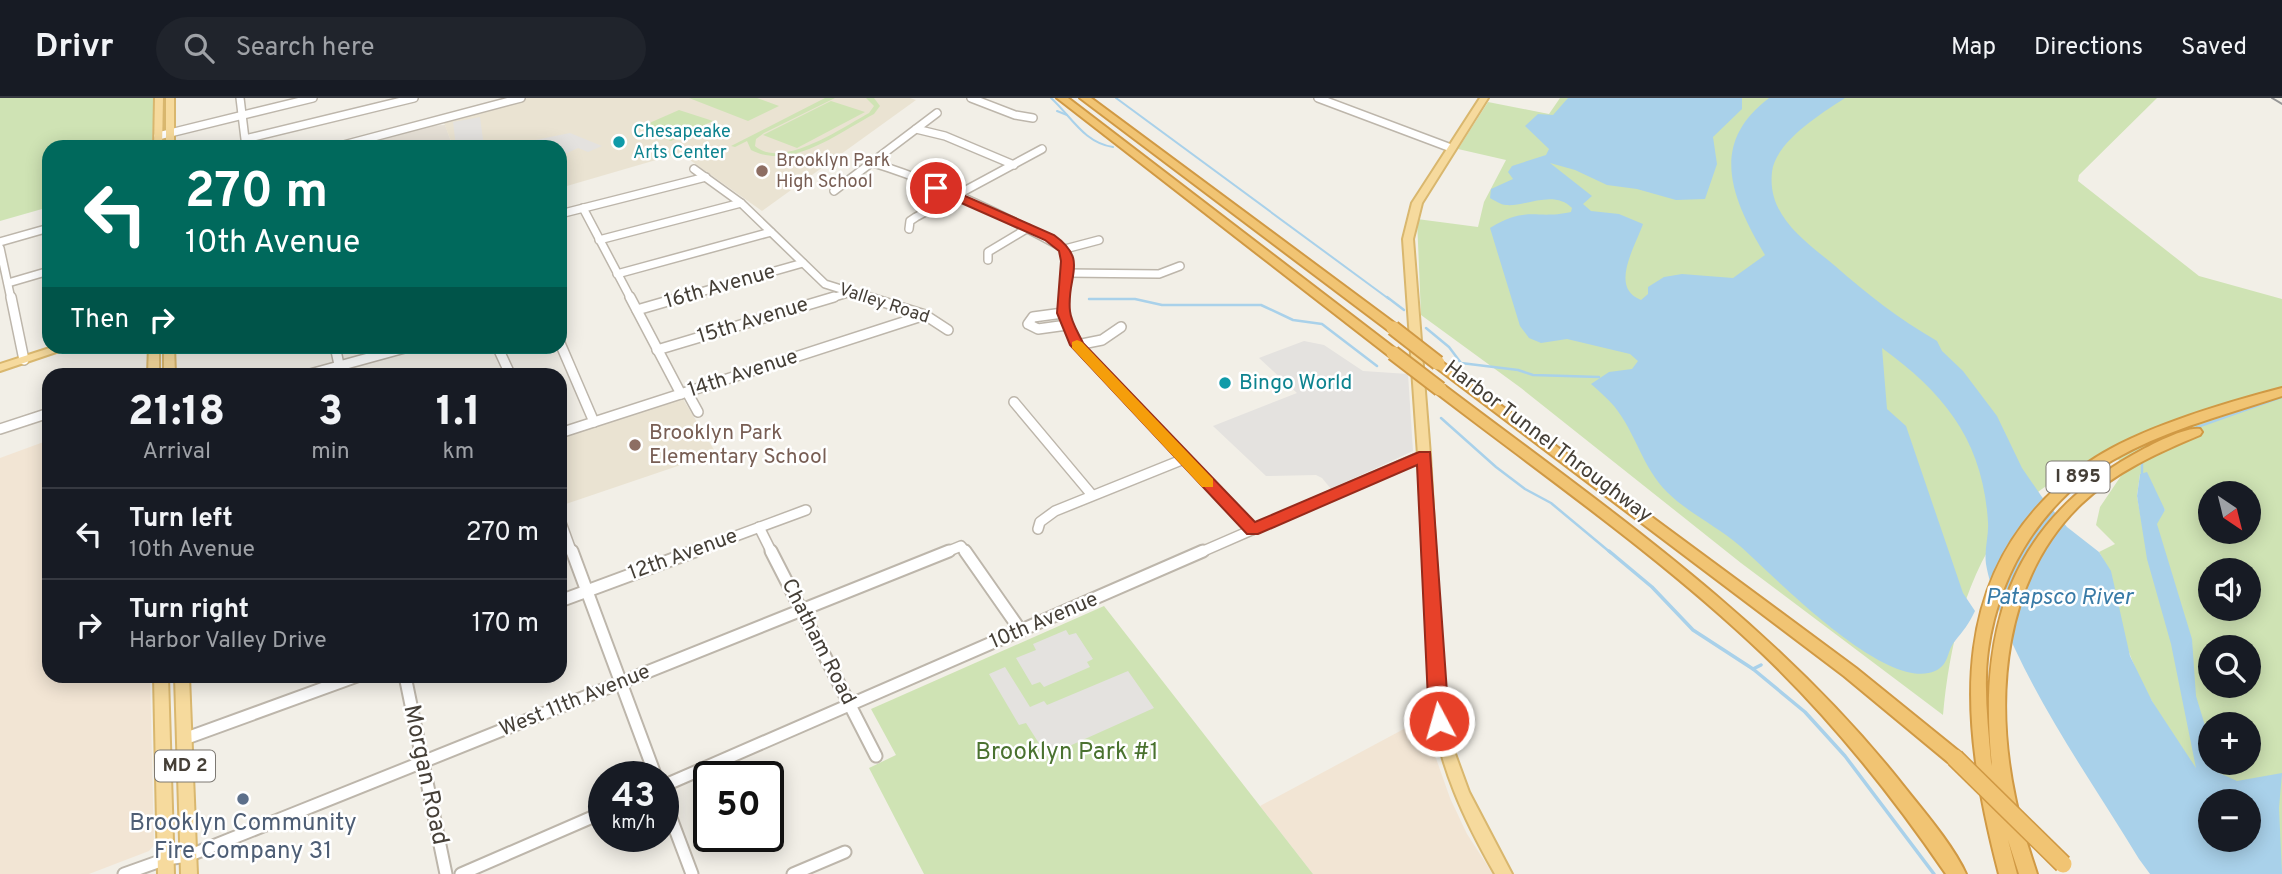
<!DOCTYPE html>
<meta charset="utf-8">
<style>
:root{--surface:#171b24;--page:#20242c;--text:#f1f3f6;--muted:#9ea1a6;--line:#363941}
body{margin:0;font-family:Overpass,sans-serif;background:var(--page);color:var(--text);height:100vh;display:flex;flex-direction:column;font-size:26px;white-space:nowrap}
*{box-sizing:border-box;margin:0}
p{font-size:23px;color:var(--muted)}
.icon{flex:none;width:38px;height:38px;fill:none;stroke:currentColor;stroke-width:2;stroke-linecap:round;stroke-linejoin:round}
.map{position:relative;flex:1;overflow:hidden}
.panel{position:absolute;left:42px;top:270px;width:525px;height:315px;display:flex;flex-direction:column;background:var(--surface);border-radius:21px;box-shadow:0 4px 18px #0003}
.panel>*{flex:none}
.guide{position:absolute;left:42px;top:42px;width:525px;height:214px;border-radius:21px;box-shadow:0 4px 18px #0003;background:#00695c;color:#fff;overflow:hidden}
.needle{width:46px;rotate:145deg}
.fabs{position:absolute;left:2198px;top:383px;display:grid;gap:14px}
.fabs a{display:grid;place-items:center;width:63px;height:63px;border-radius:50%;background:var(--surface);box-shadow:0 4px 18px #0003;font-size:35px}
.speed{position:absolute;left:588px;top:663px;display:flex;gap:14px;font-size:35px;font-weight:700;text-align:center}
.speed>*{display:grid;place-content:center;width:91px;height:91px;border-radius:50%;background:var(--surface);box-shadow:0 4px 18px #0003;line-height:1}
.speed small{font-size:18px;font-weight:400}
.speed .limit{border:4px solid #111;border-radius:10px;background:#fff;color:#111}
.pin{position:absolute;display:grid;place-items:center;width:60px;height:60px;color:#fff;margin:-30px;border:4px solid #fff;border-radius:50%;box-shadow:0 2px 7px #0007}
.me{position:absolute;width:77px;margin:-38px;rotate:354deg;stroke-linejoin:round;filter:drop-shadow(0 0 5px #0008)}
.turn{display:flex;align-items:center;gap:24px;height:147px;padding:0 28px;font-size:32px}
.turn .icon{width:91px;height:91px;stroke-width:2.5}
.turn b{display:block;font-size:49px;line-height:60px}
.then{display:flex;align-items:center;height:66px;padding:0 28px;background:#0003;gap:14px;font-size:26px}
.eta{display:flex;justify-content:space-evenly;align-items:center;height:119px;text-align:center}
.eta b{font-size:42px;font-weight:800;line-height:49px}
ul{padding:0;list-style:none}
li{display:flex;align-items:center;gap:21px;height:91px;padding:0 28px;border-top:2px solid var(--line)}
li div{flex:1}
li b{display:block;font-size:26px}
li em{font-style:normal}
header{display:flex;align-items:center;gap:42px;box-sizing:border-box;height:98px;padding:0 35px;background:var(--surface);border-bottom:2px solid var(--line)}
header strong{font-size:33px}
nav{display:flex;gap:38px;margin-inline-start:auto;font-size:24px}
.search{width:490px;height:63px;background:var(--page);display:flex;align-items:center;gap:18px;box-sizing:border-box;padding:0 24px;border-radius:38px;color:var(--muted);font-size:26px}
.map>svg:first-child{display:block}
.residential{fill:#e6e0d6}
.commercial{fill:#f2e5d4}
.education{fill:#eae3d2}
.green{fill:#cfe3b4;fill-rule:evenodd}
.parking{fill:#e4e2df}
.water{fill:#a9d1ea;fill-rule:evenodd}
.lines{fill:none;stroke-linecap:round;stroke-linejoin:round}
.stream-far2{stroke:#a9d1ea;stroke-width:2}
.stream-far1{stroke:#a9d1ea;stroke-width:2.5}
.stream{stroke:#a9d1ea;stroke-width:3.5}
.minor-far2-casing{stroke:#bdb6ab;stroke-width:10}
.minor-far1-casing{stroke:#bdb6ab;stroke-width:12}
.minor-casing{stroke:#bdb6ab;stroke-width:15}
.major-casing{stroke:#d9b76e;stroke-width:4}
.highway-casing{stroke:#d09944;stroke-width:4}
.minor-far2{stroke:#fff;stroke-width:7}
.minor-far1{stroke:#fff;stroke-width:9}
.minor{stroke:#fff;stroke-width:11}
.major{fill:#f6da9d;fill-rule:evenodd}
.highway{fill:#f1c473;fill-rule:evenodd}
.tram{stroke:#969696;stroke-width:2}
.highway-bridge-far1-casing{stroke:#d09944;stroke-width:17;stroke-linecap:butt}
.highway-bridge-casing{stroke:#d09944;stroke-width:20;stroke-linecap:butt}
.highway-bridge-far1{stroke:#f1c473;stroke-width:13}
.highway-bridge{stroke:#f1c473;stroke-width:17}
.route{fill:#e74129;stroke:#962a1b;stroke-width:2}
.slow{fill:#f59e0b}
.culture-dot{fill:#0f9aa8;stroke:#fff;stroke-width:2.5}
.education-dot{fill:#8d6e63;stroke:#fff;stroke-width:2.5}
.service-dot{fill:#5c6f8a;stroke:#fff;stroke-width:2.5}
.labels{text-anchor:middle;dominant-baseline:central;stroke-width:5;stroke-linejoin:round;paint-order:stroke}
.far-culture-label{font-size:18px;fill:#0d838f;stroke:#fff;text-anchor:start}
.far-education-label{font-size:18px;fill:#785e54;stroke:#fff;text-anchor:start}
.far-street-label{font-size:18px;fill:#453f37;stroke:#fff}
.shield{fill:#fff;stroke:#7d7973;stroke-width:2}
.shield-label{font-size:19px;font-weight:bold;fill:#453f37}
.street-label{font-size:21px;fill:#453f37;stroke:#fff}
.culture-label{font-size:21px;fill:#0d838f;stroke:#fff;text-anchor:start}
.education-label{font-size:21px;fill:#785e54;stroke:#fff;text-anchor:start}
.water-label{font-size:23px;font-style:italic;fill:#397ba7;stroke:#fff}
.near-park-label{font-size:24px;fill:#4a722f;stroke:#fff}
.near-street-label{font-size:24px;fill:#453f37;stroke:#fff}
.near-service-label{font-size:24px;fill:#4e5e75;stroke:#fff}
</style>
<header>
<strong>Drivr</strong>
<div class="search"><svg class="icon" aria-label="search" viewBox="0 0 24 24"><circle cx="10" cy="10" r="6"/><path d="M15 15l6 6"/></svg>Search here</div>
<nav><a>Map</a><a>Directions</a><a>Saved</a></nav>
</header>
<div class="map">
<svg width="2282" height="776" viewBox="0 0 2282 776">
<rect width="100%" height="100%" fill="#f2efe7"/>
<!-- residential -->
<path class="residential" d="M445 27 453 49H350L426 28Z"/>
<!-- commercial -->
<g class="commercial">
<path d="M49 342V578H150L154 747 149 753 89 776H0V360Z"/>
<path d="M1430 617 1432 649 1450 700 1467 736 1493 776H1313L1260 708Z"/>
</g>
<!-- education -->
<g class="education">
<path d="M527 0H910L916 2 762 113 680 55 560 90V49H453L443 22Z"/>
<path d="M683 301 716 355 560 408V340Z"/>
</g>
<!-- green -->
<g class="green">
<path d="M0 0H154L152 49H49V109L0 123Z"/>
<path d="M689 0H757L779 8 748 23Z"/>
<path d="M825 0H835L764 35 756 41 755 48C782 72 843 29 869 15L874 8 866 0H874L880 8 874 16C840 34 791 73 751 52L747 43 735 49 731 48Z"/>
<path d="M1560 0H2157L2079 77 2078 83 2199 178 2282 201V776L2249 742V704H2213C2187 655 2149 609 2130 557 2117 522 2119 486 2099 454L2115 446 2096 427 2100 409 2127 369 2109 354C2075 371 2035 389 2010 420 1966 474 1949 549 1943 617L1741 465 1521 290 1421 217 1417 121 1478 129 1484 104 1506 62 1458 51 1488 4 1549 16ZM2140 376 2165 412 2143 431 2137 398ZM2210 396H2249V434H2210ZM2210 472H2249V511H2210ZM2210 550H2249V588H2210ZM2210 626H2249V665H2210Z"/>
<path d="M831 3 865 14 797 50 763 37Z"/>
<path d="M679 12 713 23 671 43 638 30Z"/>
<path d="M1104 508 1313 776H924L869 670 896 657 871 611Z"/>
</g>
<!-- parking -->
<g class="parking">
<path d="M480 19 484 49H456L453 24Z"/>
<path d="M570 35 602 48 588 54 578 50 565 56 560 54V49H500Z"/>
<path d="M1304 243 1324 247 1363 273 1408 276 1413 353 1331 391 1322 380 1316 377 1266 378 1213 328 1297 295 1259 260Z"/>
<path d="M1066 532 1069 537 1076 535 1093 561 1087 564 1090 569 1044 589 1040 584 1032 587 1016 560 1036 552 1033 546Z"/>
<path d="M1005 569 1030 609 1044 603 1047 607 1128 573 1154 610 1047 658 1026 625 1019 627 989 576Z"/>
</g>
<!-- water -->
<path class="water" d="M1568 0H1742V11L1713 39 1717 66 1705 101 1676 102 1637 91 1607 87 1575 72 1550 65 1592 98 1583 106 1591 113 1619 116 1643 126C1635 149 1609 190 1641 202L1648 196V189L1664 179 1682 176 1733 180 1765 157C1733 102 1707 47 1769 0H1845C1822 15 1775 44 1772 74 1767 118 1805 143 1834 167 1867 196 1899 221 1937 243L1942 253 1963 273 1997 318 2022 370 2042 399 2067 429 2099 454 2111 473 2130 558 2152 603 2196 670 2171 546 2147 461 2137 398 2140 376 2147 374 2165 412 2157 426 2192 541 2196 598 2210 644V665H2215L2217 674 2237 683 2282 675 2279 710 2282 776H2150L2139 761C2097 692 2049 624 2015 551 2005 529 1990 490 1986 466 1984 451 1989 438 1988 424 1983 343 1945 296 1882 250L1887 311 1906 328 1963 495 1975 513C1969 526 1963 533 1955 543 1946 554 1950 566 1935 573 1886 595 1775 479 1740 448 1717 428 1688 415 1667 394 1642 369 1636 335 1614 308 1607 300 1599 293 1591 286L1609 274 1632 271 1638 263 1630 256 1567 241 1541 245 1529 240 1520 228 1490 130C1529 107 1534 122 1571 114L1572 110C1554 91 1525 109 1506 107 1501 107 1494 102 1490 100L1491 91 1513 81 1508 74 1512 68 1546 57 1549 51 1525 28 1538 16 1553 17ZM2210 704H2249V742H2210Z"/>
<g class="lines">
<!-- stream-far2 -->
<g class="stream-far2">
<path d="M1051 0C1071 18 1084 45 1113 49"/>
<path d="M1116 0 1389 201"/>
<path d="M1057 13 1067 17"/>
</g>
<!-- stream-far1 -->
<g class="stream-far1">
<path d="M1387 199 1404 212"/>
<path d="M1089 201H1135L1162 207H1261L1293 222 1322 226 1377 268"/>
<path d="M1426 230 1449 249 1461 265 1518 272 1533 277 1599 279"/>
<path d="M1441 320 1496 369 1525 391 1551 405 1611 455"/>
<path d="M2186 333 2282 299"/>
<path d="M2142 361V375"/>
</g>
<!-- stream -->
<g class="stream">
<path d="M1609 453 1652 489 1693 532 1753 571 1805 614 1845 658 1934 776"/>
<path d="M1753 571 1761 567"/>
</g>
<defs>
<g id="minor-far2">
<path d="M240 0 245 41 414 0"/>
<path d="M971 0 1015 17 1033 20"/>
<path d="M1318 0 1451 50"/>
<path d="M916 31 945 38 1014 67"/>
<path d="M158 38 313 0"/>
<path d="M336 49 521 0"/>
<path d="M870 64C937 84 1004 117 1065 151L1068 163 1064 201"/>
<path d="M694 71 741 105 825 186 873 201"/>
<path d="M834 93 937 15"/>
<path d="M583 110 631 201"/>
<path d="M560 116 706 79"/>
<path d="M909 131 910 123 916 119 1042 51"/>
<path d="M599 142 741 105"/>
<path d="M0 144 49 130"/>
<path d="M0 150 11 201"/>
<path d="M1065 151 1099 142"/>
<path d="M988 162V154L1028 130"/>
<path d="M1066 175 1159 176 1180 168"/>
<path d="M617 176 771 134"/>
<path d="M8 185 49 173"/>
<path d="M676 201 803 165"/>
<path d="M828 201 848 195"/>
</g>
<g id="minor-far1">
<path d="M11 199 24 262"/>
<path d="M630 199 681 296"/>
<path d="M867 199 925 217 948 232"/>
<path d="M1065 199 1063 215 1077 247 1252 432"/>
<path d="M637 212 682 199"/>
<path d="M1063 215 1033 219 1028 226 1038 231 1067 227"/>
<path d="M560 245 594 324"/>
<path d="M1077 247 1102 242 1121 229"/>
<path d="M335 248 341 276"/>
<path d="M497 248 510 276"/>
<path d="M657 252 834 199"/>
<path d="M310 276 412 248"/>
<path d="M687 294 698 314"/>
<path d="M1014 304 1092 397"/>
<path d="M0 331 49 315"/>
<path d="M560 335 925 217"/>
<path d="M560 422 572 455"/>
<path d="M759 429 772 455"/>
<path d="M1038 431 1040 424 1055 413 1184 361"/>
<path d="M690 455 806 412"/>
<path d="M944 455 961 448 966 455"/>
<path d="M1199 455 1424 357"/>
</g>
<g id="minor">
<path d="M572 453 656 679"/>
<path d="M771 453 876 658"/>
<path d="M965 453 1021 533"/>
<path d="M560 503 695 453"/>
<path d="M405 578 446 776"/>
<path d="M184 641 357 578"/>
<path d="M663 688 1203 453"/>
<path d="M663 699 692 776"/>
<path d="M124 776 166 761 188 758 949 453"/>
<path d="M461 776 604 714"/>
<path d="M793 776 845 754"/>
</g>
<g id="major">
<path d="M155 0H163L162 49H154Z"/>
<rect x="166" y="0" width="8" height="49"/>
<path d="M1480 0H1488L1422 105 1413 141 1430 357 1444 605 1454 653 1469 694 1512 776H1495C1463 720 1440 669 1430 605L1418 357 1403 141 1412 105Z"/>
<path d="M56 248H74L0 273V266Z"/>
<path d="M149 248H159V276H148Z"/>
<path d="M164 248H174L175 276H164Z"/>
<path d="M154 578H168L174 776H158Z"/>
<path d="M175 578H189L197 776H181Z"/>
</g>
<g id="highway">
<path d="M1057 0H1068L1397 252 1399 255 1397 258H1389Z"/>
<path d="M1080 0H1091L1397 227 1399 230 1397 233H1389Z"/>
<path d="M1438 261 1856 570 1961 655 1964 660 1961 665 1955 667 1949 665 1844 578 1434 268 1432 265 1434 262Z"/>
<path d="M1440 287 1445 288C1605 409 1771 523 1898 681 1919 708 1952 745 1966 776H1946C1892 697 1832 622 1763 556 1662 460 1546 379 1435 294L1434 291 1435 288Z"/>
<path d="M2282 290V298C2228 316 2172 330 2122 357 2047 396 2000 469 1988 552 1983 589 1988 627 1991 664L1992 668C1978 534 2009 427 2131 358 2145 350 2185 328 2200 331L2202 334 2200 337C2157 355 2115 374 2081 406 2003 481 1994 599 2015 699 2020 725 2029 751 2037 776H2019L2008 742 2017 776H1999C1959 622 1942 466 2089 364 2138 330 2225 305 2282 290Z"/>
</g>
</defs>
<!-- minor-far2 casing -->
<use href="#minor-far2" class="minor-far2-casing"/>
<!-- minor-far1 casing -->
<use href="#minor-far1" class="minor-far1-casing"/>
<!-- minor casing -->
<use href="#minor" class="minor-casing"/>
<!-- major casing -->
<use href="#major" class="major-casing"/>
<!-- highway casing -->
<use href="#highway" class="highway-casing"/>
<!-- minor-far2 -->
<use href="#minor-far2" class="minor-far2"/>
<!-- minor-far1 -->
<use href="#minor-far1" class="minor-far1"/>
<!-- minor -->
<use href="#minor" class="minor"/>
<!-- major -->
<use href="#major" class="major"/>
<!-- highway -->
<use href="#highway" class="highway"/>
<!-- tram -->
<path class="tram" d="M2272 0 2282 6"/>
<defs>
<g id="highway-bridge-far1">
<path d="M1393 230 1438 265"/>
<path d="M1393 255 1440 291"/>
</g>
<path id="highway-bridge" d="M1955 660 2063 766"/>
</defs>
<!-- highway-bridge-far1 casing -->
<use href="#highway-bridge-far1" class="highway-bridge-far1-casing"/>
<!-- highway-bridge casing -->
<use href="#highway-bridge" class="highway-bridge-casing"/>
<!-- highway-bridge-far1 -->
<use href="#highway-bridge-far1" class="highway-bridge-far1"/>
<!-- highway-bridge -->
<use href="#highway-bridge" class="highway-bridge"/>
</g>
<!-- route -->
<path class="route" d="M932 87H940L1054 137C1090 163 1066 178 1070 213 1071 224 1079 236 1083 245L1255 424 1419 354H1430L1449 623 1446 628H1432L1429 623 1417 367 1258 436H1247L1070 247 1057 215 1061 163 1059 153 1045 142 932 92Z"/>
<!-- slow -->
<path class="slow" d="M1077 242 1082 244 1213 381V389H1202L1072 250V244Z"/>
<!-- markers -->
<g class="culture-dot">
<circle cx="619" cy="44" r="7"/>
<circle cx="1225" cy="285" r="7"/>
</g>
<g class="education-dot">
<circle cx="762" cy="73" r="7"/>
<circle cx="635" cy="347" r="7"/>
</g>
<circle class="service-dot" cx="243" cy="701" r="7"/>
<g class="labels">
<!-- far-culture labels -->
<g class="far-culture-label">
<text x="633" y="34">Chesapeake<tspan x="633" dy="21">Arts Center</tspan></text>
</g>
<!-- far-education labels -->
<g class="far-education-label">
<text x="776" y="63">Brooklyn Park<tspan x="776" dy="21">High School</tspan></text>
</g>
<!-- far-street labels -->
<g class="far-street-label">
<text transform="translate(884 206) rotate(18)">Valley Road</text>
</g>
<!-- shield labels -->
<g class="shield">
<rect x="2046.5" y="363.5" width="63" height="31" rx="5"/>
<rect x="155" y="652.5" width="60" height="31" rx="5"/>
</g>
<g class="shield-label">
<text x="2078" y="379">I 895</text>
<text x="185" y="668">MD 2</text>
</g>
<!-- street labels -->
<g class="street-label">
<text transform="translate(720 189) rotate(-16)">16th Avenue</text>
<text transform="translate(753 223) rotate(-17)">15th Avenue</text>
<text transform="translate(743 276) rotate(-18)">14th Avenue</text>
<text transform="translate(1548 344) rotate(37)">Harbor Tunnel Throughway</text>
<text transform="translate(683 457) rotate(-20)">12th Avenue</text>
<text transform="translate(1044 523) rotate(-23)">10th Avenue</text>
<text transform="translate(818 544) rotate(63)">Chatham Road</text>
<text transform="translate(575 603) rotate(-22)">West 11th Avenue</text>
</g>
<!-- culture labels -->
<g class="culture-label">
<text x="1239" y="285">Bingo World</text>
</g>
<!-- education labels -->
<g class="education-label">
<text x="649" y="335">Brooklyn Park<tspan x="649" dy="24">Elementary School</tspan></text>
</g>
<!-- water labels -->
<g class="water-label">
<text x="2059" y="500">Patapsco River</text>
</g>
<!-- near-park labels -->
<g class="near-park-label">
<text x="1067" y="655">Brooklyn Park #1</text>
</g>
<!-- near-street labels -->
<g class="near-street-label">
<text transform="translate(425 677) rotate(78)">Morgan Road</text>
</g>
<!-- near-service labels -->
<g class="near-service-label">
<text x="243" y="726">Brooklyn Community<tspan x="243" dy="28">Fire Company 31</tspan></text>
</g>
</g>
</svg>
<div class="fabs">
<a><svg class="needle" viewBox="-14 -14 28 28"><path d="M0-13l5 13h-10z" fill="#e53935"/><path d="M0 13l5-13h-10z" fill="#9ea1a6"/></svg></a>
<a><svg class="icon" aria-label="sound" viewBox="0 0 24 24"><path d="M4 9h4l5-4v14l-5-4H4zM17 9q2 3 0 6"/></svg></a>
<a><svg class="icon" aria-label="search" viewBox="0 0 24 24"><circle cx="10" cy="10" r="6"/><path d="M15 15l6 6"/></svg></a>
<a>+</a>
<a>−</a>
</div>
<div class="speed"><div>43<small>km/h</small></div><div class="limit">50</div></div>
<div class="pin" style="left:936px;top:90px;background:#d93025"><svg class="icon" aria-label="arrive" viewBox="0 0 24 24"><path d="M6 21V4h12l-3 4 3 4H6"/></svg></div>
<svg class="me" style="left:1439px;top:623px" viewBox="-20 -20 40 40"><circle r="17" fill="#e74129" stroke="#fff" stroke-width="3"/><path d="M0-11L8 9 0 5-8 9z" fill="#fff"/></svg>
<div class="guide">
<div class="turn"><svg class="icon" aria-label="left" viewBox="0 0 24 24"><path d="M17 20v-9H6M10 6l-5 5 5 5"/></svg><div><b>270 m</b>10th Avenue</div></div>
<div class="then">Then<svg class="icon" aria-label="right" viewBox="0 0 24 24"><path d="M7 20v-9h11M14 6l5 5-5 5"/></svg></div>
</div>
<section class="panel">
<div class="eta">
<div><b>21:18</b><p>Arrival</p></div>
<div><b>3</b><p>min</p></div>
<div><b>1.1</b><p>km</p></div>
</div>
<ul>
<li><svg class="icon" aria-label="left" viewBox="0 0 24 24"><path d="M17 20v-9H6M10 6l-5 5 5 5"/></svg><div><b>Turn left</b><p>10th Avenue</p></div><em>270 m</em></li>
<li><svg class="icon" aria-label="right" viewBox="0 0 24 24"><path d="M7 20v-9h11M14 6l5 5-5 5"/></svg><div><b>Turn right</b><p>Harbor Valley Drive</p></div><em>170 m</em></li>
</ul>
</section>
</div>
